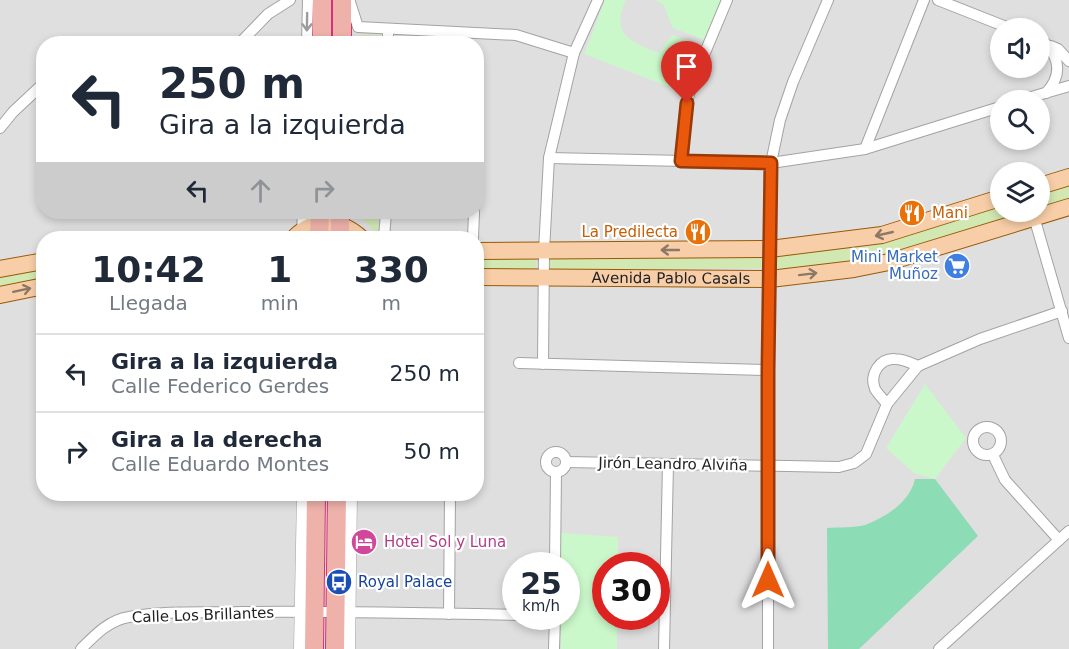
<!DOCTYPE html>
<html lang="es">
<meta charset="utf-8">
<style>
:root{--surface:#fff;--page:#f2f2f3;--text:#1f2937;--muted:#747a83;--line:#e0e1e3}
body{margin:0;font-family:"DejaVu Sans",sans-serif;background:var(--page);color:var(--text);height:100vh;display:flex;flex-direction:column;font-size:22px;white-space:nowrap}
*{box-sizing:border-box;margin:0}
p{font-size:20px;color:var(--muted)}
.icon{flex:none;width:33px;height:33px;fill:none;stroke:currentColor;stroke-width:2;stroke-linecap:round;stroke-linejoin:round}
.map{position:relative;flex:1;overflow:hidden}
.side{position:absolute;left:36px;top:231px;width:448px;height:270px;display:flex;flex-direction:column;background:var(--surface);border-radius:24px;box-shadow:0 3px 9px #0003}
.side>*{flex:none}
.hud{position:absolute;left:36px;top:36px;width:448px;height:183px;border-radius:24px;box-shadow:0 3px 9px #0003;background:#fff;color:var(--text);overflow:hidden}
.buttons{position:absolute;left:990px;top:18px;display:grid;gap:12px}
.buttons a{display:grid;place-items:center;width:60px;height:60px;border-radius:50%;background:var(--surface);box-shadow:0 3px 9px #0003;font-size:30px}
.speed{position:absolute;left:502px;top:552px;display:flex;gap:12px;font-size:30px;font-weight:700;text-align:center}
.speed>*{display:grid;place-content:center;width:78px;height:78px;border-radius:50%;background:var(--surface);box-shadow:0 3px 9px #0003;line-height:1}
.speed small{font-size:15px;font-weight:400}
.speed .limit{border:9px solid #d22;background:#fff;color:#111}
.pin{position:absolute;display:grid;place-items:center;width:51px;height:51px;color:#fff;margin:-62px -26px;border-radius:50% 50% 50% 0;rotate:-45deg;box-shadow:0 0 6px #0007}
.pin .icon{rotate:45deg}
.me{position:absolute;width:66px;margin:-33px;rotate:0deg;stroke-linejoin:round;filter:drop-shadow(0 0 4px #0008)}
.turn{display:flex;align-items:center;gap:21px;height:126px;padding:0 24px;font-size:27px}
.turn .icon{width:78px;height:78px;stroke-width:2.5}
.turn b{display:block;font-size:42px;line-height:51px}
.lanes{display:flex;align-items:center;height:57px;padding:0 24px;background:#0003;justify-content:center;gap:30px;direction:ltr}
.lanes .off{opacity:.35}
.eta{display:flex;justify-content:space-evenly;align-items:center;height:102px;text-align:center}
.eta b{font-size:36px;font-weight:700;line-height:42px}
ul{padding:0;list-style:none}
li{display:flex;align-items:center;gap:18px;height:78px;padding:0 24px;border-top:2px solid var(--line)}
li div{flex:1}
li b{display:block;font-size:22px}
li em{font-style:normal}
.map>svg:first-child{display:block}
.residential{fill:#e0dfdf;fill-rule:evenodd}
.grass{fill:#d2e8b3}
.park{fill:#cbf8ca}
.pitch{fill:#8cdcb5}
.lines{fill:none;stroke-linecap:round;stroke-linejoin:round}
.minor-casing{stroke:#a3a3a3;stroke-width:12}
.tertiary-casing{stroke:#a3a3a3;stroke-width:15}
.primary-casing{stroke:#985a08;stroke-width:18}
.trunk-casing{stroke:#d33379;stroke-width:20}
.minor{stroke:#fff;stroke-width:10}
.tertiary{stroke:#fff;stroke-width:14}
.primary{stroke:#f8cea8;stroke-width:16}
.trunk{stroke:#eeb2aa;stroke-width:18}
.oneway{stroke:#9c9c9c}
.oneway2{stroke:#8d7865}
.route-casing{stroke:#983908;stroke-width:15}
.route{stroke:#ea580c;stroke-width:10}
.labels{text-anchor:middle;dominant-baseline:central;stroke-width:4.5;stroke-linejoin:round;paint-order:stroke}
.food-label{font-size:15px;fill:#c56008;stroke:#fff;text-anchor:start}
.shop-label{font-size:15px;fill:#366cbe;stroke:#fff;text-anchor:end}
.street-label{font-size:15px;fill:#222;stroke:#fff}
.hotel-label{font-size:15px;fill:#b23c85;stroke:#fff;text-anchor:start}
.transit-label{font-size:15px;fill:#164399;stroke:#fff;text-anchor:start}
</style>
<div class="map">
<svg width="1069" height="649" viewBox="0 0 1069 649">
<rect width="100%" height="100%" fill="#f2eee9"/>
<!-- residential -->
<path class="residential" d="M0 0H1069V649H0ZM1000 28H1040V68H1000ZM44 44H477V212H44ZM1000 100H1040V140H1000ZM1000 172H1040V212H1000ZM44 238H477V494H44ZM516 566H567V616H516ZM606 566H657V616H606Z"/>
<!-- grass -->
<g class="grass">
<rect x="361" y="35" width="20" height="8"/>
<path d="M1069 180V199L1040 208V189Z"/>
<path d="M1000 203V212H1028L882 256 772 270 773 252Z"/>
<path d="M358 212H378V235L358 214Z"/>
<path d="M477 253H536V270L477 271Z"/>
<path d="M765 253V268L549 270V254Z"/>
<path d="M43 265V281L0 291V273Z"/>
</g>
<!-- park -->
<g class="park">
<path d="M605 0H626C610 34 630 42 659 53L672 35 700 45 683 89 680 91 584 54Z"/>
<path d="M656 0H726L710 42 673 28 663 4Z"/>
<path d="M925 384 966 438 935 479 914 473 886 448Z"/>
<path d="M561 533 618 537V565L606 566V616L617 617V649H561V617L567 616V566L561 565Z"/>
</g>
<!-- pitch -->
<path class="pitch" d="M915 479H935L978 536 859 649H828L827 528C839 527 854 528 865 525 886 517 910 502 915 479Z"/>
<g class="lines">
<defs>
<g id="minor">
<path d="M348 0 350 2 358 27 516 35 574 53"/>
<path d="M938 0 1009 28"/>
<path d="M388 29V44"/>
<path d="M239 44 268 14 290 0"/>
<path d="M307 44 308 0"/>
<path d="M1051 46 1058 49 1069 61"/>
<path d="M1046 93C1061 77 1061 60 1046 44"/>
<path d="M1021 100 1069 86"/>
<path d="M0 128 13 112 44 83"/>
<path d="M865 149 924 0"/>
<path d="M549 158 771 163 865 149 1000 107"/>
<path d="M681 161 687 103 691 86 727 0"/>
<path d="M1034 217 1069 338"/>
<path d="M302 231 303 212"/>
<path d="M384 238 386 212"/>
<path d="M473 238 474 212"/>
<path d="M519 363 768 370"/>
<path d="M543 364 544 251 549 158 574 53 598 0"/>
<path d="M887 404C883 399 878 394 875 389 869 374 880 358 895 359 903 359 911 363 918 366"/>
<circle cx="987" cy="441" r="14"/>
<circle cx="556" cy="462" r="10"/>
<path d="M993 455 1005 480 1059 540"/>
<path d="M566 462 839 467 854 463 866 454 887 404 918 366 980 339 1062 311"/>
<path d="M555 566 556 472"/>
<path d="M449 614 450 494"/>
<path d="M81 649C95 635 109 620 129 617 166 610 206 613 243 612 334 611 425 613 516 615"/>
<path d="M554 649 555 616"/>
<path d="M664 649 668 464"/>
<path d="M768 649V370L771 163 780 120 793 82 828 0"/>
<path d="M939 649 1069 531"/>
</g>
<g id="tertiary">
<path d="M301 649 304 494"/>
<path d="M348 649 350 494"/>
</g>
<g id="primary">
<path d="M1040 186 1069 177"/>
<path d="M294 238C314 218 341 219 361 238"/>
<path d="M477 251 770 249 882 235 1000 198"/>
<path d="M0 269 44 261"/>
<path id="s1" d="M477 277 770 279 854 269 889 262 1069 207"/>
<path d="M0 295 44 286"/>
</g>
<g id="trunk">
<path d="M322 44V0"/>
<path d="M342 44V0"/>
<path d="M319 238 320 212"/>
<path d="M340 238V212"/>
<path d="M314 649 316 494"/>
<path d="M335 649 337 494"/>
</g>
</defs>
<!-- minor casing -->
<use href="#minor" class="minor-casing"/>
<!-- tertiary casing -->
<use href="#tertiary" class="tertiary-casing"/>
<!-- primary casing -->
<use href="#primary" class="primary-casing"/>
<!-- trunk casing -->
<use href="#trunk" class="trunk-casing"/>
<!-- minor -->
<use href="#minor" class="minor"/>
<!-- tertiary -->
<use href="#tertiary" class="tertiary"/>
<!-- primary -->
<use href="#primary" class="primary"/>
<!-- trunk -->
<use href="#trunk" class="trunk"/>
</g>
<!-- one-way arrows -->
<defs><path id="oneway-shaft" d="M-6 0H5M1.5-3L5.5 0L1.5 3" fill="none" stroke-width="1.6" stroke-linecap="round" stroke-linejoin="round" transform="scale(1.5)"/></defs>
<use class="oneway" href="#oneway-shaft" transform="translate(307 22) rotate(91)"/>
<g class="oneway2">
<use href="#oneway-shaft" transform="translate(884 234) rotate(167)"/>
<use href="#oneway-shaft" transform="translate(670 250) rotate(180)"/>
<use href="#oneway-shaft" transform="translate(808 274) rotate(-7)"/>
<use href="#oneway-shaft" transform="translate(22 290) rotate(-12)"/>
</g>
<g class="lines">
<defs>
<path id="route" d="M687 103 681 161 771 163 768 370V580"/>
</defs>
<!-- route casing -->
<use href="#route" class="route-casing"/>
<!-- route -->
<use href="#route" class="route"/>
</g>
<!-- icons -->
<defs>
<symbol id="restaurant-disc" viewBox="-11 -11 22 22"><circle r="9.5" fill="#e8710a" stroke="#fff"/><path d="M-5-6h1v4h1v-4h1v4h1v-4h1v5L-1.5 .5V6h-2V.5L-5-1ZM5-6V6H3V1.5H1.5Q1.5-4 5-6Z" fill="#fff"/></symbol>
<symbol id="supermarket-disc" viewBox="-11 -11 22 22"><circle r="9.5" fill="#3f7fe0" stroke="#fff"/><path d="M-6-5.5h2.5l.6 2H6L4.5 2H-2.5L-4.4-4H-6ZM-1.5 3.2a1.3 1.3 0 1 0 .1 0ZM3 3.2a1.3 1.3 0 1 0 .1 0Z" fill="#fff"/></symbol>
<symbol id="hotel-disc" viewBox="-11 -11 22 22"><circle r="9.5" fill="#d1479c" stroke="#fff"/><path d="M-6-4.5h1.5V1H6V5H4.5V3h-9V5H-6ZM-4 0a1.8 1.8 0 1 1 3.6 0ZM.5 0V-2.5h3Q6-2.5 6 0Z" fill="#fff"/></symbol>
<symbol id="bus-disc" viewBox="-11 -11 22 22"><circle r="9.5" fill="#1a4fb4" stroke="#fff"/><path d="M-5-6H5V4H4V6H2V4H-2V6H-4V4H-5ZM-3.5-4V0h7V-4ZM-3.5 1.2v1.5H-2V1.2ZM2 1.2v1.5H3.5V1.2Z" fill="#fff"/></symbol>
</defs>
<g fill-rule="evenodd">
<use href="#restaurant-disc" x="897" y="198" width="30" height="30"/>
<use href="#restaurant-disc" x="683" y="217" width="30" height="30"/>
<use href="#supermarket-disc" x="942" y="251" width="30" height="30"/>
<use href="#hotel-disc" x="349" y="527" width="30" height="30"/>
<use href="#bus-disc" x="324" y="567" width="30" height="30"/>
</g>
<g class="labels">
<!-- food labels -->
<g class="food-label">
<text x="932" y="213">Mani</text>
<text x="678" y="232" text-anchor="end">La Predilecta</text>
</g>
<!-- shop labels -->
<g class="shop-label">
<text x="938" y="257">Mini Market<tspan x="938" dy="17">Muñoz</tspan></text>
</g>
<!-- street labels -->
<g class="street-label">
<text stroke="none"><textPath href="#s1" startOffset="194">Avenida Pablo Casals</textPath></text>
<text transform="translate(673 464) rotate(1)">Jirón Leandro Alviña</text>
<text transform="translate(203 615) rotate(-2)">Calle Los Brillantes</text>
</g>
<!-- hotel labels -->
<g class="hotel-label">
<text x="384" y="542">Hotel Sol y Luna</text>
</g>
<!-- transit labels -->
<g class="transit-label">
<text x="358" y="582">Royal Palace</text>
</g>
</g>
</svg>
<div class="buttons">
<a><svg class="icon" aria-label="sound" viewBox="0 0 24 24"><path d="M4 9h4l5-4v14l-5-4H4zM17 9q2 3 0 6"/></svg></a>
<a><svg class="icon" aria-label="search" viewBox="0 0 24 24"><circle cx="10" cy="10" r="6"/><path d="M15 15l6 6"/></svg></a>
<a><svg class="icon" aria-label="layers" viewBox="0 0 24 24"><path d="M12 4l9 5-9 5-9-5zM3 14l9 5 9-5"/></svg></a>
</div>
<div class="speed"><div>25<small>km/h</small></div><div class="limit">30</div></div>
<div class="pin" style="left:687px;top:103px;background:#d93025"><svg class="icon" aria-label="arrive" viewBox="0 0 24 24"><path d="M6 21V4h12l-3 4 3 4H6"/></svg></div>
<svg class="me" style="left:768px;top:580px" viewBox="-20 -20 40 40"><path d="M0-17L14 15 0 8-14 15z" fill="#ea580c" stroke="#fff" stroke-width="4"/></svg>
<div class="hud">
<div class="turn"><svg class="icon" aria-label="left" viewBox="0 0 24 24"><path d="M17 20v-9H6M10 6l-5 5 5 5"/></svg><div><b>250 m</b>Gira a la izquierda</div></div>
<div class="lanes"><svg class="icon" aria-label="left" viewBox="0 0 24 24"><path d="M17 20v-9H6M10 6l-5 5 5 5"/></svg><svg class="icon off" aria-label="ahead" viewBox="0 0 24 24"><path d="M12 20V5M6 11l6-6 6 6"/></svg><svg class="icon off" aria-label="right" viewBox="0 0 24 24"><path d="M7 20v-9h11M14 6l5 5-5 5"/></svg></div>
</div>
<section class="side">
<div class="eta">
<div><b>10:42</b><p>Llegada</p></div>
<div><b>1</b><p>min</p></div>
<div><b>330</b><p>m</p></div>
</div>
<ul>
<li><svg class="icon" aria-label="left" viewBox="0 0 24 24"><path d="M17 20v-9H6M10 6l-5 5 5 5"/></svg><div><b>Gira a la izquierda</b><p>Calle Federico Gerdes</p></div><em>250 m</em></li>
<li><svg class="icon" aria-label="right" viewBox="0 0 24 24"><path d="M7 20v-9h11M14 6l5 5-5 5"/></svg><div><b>Gira a la derecha</b><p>Calle Eduardo Montes</p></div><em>50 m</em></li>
</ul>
</section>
</div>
